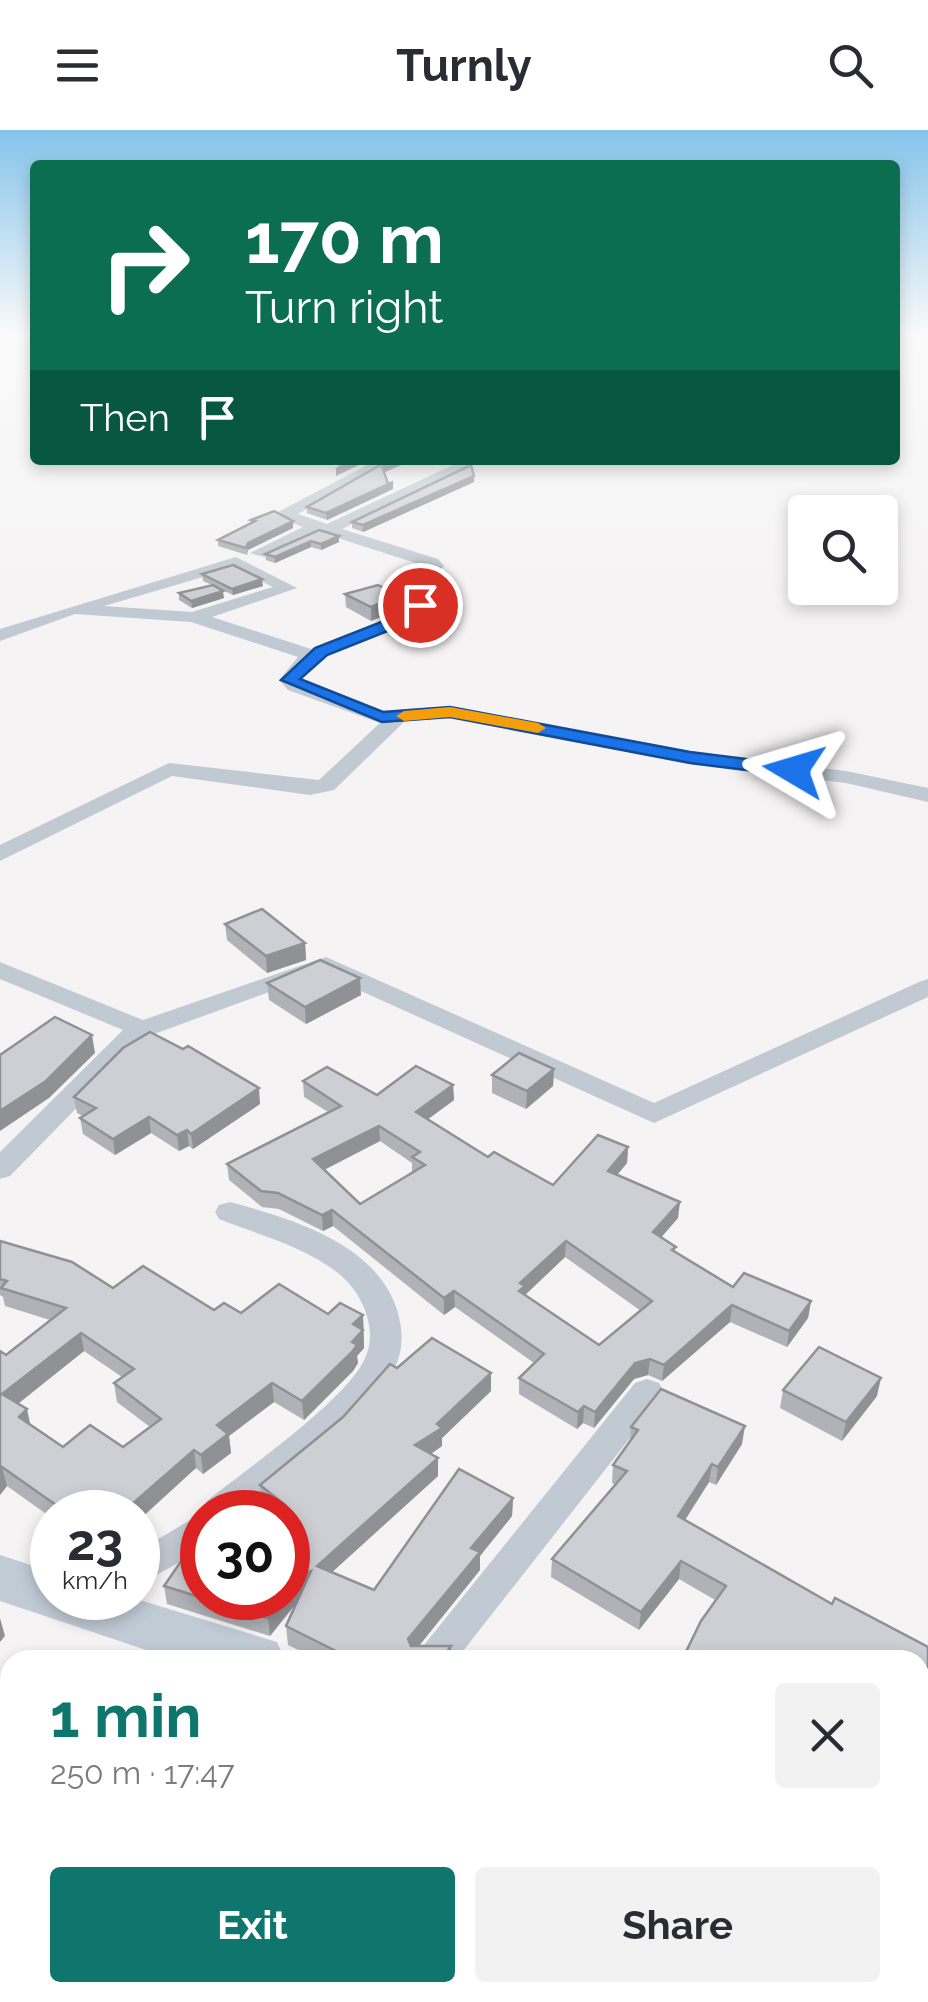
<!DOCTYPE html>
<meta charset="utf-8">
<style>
:root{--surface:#fff;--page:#f2f2f3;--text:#2b2b33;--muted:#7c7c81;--accent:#0f766e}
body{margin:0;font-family:Raleway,sans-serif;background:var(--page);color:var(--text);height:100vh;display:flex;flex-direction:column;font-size:38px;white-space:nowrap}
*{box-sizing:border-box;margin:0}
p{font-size:32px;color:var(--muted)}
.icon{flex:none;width:55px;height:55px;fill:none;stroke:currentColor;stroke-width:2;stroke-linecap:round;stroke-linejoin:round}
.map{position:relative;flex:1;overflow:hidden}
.drawer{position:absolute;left:0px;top:1520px;width:930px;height:352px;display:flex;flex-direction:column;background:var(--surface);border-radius:30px 30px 0 0;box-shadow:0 5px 15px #0003}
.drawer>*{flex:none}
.banner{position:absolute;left:30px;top:30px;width:870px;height:305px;border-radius:10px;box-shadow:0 5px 15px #0003;background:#0b6e4f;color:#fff;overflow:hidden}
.tools{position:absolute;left:788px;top:365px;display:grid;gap:20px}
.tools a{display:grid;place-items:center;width:110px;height:110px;border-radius:10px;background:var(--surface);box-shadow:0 5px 15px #0003;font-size:50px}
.speed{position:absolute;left:30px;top:1360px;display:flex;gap:20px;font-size:50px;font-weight:700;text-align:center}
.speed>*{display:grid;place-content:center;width:130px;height:130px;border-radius:50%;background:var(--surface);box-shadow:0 5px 15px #0003;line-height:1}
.speed small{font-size:25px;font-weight:400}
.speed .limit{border:15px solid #d22;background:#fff;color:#111}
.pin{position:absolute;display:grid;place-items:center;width:85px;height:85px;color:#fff;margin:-42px;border:5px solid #fff;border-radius:50%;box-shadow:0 2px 10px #0007}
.me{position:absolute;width:110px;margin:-55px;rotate:277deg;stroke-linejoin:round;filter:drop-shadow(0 0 8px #0008)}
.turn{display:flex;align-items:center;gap:35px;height:210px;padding:0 50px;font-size:45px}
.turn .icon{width:130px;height:130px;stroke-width:2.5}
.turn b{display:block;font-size:70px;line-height:85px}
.then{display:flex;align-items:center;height:95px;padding:0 50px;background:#0003;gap:20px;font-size:38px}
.round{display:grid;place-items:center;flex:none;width:105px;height:105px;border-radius:10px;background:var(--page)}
.headline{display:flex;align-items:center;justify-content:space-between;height:170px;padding:0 50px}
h1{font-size:60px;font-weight:700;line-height:75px;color:var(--accent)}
.button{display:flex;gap:20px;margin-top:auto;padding:20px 50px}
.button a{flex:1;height:115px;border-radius:10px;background:var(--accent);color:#fff;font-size:40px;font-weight:700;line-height:115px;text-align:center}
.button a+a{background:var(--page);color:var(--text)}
header{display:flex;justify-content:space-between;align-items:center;height:130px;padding:0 50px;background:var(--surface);font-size:45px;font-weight:700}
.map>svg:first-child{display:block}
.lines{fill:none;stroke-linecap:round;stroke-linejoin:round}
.street{fill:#c1cad2;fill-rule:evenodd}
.secondary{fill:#c1cbd6;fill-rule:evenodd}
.wall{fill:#b0b2b7;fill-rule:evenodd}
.shaded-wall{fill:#909195}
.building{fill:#cdcfd5;stroke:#909195;stroke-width:2.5;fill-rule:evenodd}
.route{fill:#1a73e8;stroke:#114b97;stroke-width:2.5}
.slow{fill:#f59e0b}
</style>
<header><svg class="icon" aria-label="menu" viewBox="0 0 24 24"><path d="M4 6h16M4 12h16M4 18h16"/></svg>Turnly<svg class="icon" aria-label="search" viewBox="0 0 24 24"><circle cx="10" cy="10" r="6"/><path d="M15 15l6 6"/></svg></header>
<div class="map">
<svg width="928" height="1872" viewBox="0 0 928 1872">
<rect width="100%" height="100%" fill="#f5f3f3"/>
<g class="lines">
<!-- street -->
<g class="street">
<path d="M377 330H395L298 384 327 394 455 334 451 330 476 333 342 399 438 429 444 436 416 464 431 480 428 484 336 520 305 541 302 552 384 581 450 576 690 622 846 641 928 658V672L846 653 690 634 450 588 405 591 334 660 310 665 172 646 0 731V715L169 633 319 650 380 593 288 560 279 550 298 527 191 492 75 484 0 511V499L236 427 297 458 212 487 311 519 411 479 397 464 425 436 319 402 264 427 250 423 303 397 278 388V382ZM234 438 273 457 192 482 104 476Z"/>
<path d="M326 827 654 973 919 852 928 849V867L654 993 321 843 146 907 10 1046 0 1049V1022L123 900 0 849V832L143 890Z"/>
<path d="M230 1072C293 1089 382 1115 399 1187 404 1208 402 1228 390 1246 354 1301 294 1340 245 1382H202V1420L138 1455V1421L202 1383 207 1371C244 1341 351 1267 366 1226 378 1197 361 1161 338 1143 304 1116 259 1105 219 1089L215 1082 219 1075Z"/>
<path d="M647 1249 659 1253 664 1262 659 1271 456 1530H412L635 1253Z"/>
</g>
<!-- secondary -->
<g class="secondary">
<path d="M0 1425 52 1442V1468H133L277 1512 285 1530H176L0 1471Z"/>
<path d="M920 1706 928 1708V1770L920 1768Z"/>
</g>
</g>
<!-- wall -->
<g class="wall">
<path d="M389 330H413L384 342 388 354 393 359 327 390 307 383V377Z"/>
<path d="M474 352 363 402 352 398V392Z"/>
<path d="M251 390 293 391V398L248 420 247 425 218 416V410L252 393Z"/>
<path d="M319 400 339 412 321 420 311 417 275 433 266 430 265 424Z"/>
<path d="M202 444 263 456 233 465 216 457 224 468 192 478 179 470V463L212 455 203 451Z"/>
<path d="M345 464 400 479 371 491 346 477Z"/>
<path d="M392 490 451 494V506L418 516 392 502Z"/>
<path d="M225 794 305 813 306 830 267 843 227 810Z"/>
<path d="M267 853 361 865 306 894 269 870Z"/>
<path d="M554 939 553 956 526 979 492 963V945Z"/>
<path d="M303 951 377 965 453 955 454 970 428 989 488 1027 553 1055 628 1017 627 1033 617 1045 678 1088 661 1107 676 1123 733 1157 811 1171 808 1188 787 1217 730 1192 662 1251 648 1245 634 1249 594 1298 583 1293 577 1299 519 1264V1248L534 1233 455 1177 444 1185 333 1096 323 1101 279 1079 262 1077 229 1050 227 1034 328 982 304 967ZM380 1011 412 1033V1043L360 1074 324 1040ZM565 1127 641 1181 599 1215 525 1165Z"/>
<path d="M74 967 260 974 193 1019 189 1016 179 1021 151 1003 115 1025 83 1004 80 988 83 986 77 983Z"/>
<path d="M0 1111 113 1158 214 1180 241 1183 363 1185 364 1218 357 1226 358 1233 353 1241 304 1290 274 1272 229 1306 231 1323 203 1344 196 1338 138 1382H52V1388L7 1356 0 1365V1221L6 1225 50 1190 5 1176 3 1167 0 1165ZM84 1221 122 1247 114 1253 117 1272 150 1297 123 1317H63L31 1295 18 1274Z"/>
<path d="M397 1238 491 1261 442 1308V1316L431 1324 438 1328V1346L332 1442 374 1460 513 1368 512 1386 480 1426V1440L419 1516H451V1530H319L288 1515 286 1496 297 1472 270 1506 167 1474 164 1456 288 1468V1382H274L262 1373 260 1355 343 1287Z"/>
<path d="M783 1260 877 1266 842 1311 780 1278Z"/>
<path d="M631 1297 742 1314 716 1355 709 1352 685 1390 832 1474 928 1517V1704H921L920 1709V1530L715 1470 679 1449 639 1500 551 1447 552 1429 616 1355 612 1353 613 1335 630 1312Z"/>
<path d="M10 1554V1672L0 1664V1564Z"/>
<path d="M135 1862H258L260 1872H137Z"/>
<path d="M787 1862H910L907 1872H785Z"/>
</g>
<!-- shaded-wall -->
<g class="shaded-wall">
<path d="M356 330H369L336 346V340Z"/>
<path d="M398 330H413L383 343 382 336Z"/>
<path d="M474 346V352L363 402V395Z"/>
<path d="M393 352V359L327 390 326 383Z"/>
<path d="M293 391V398L248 420 247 425 248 413Z"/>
<path d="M339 406V412L321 420V414Z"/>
<path d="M311 411V417L275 433V427Z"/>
<path d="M262 449 263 456 233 465 232 459Z"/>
<path d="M223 461 224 468 192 478 191 471Z"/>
<path d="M400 466V479L371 491V477Z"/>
<path d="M451 494V506L418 516V504Z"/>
<path d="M305 813 306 830 267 843 266 826Z"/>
<path d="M360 848 361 865 306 894 305 877Z"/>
<path d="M92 905 95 923 49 968 0 1001V981Z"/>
<path d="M554 939 553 956 526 979 527 961Z"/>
<path d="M453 955 454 970 416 998V982Z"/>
<path d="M259 958 260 974 193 1019 191 1004Z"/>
<path d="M149 987 151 1003 115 1025 113 1009Z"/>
<path d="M379 996 380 1011 314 1045 313 1029Z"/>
<path d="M187 1000 189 1016 179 1021 177 1005Z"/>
<path d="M628 1017 627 1033 607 1057 608 1041Z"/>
<path d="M680 1072 678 1088 652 1118 653 1102Z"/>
<path d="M332 1080 333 1096 323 1101 322 1085Z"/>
<path d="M566 1111 565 1127 525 1165 518 1177 520 1153Z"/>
<path d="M454 1161 455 1177 444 1185V1168Z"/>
<path d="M811 1171 808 1188 787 1217 789 1201Z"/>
<path d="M732 1175 730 1192 662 1251 664 1235Z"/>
<path d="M363 1185 364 1218 357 1226 358 1233 353 1241 304 1290 302 1271 353 1194Z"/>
<path d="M81 1203 84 1221 6 1283 2 1264Z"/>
<path d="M650 1229 648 1245 634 1249 594 1298 595 1282 635 1233Z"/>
<path d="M491 1243V1261L442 1308V1316L416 1334 415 1315Z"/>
<path d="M881 1248 877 1266 842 1311 846 1292Z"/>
<path d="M272 1253 274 1272 229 1306 231 1323 203 1344 201 1325 217 1295Z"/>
<path d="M584 1276 583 1293 577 1299 578 1282Z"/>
<path d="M27 1279 31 1298 19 1287Z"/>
<path d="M745 1296 742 1314 716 1355 718 1337Z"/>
<path d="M194 1320 196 1338 138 1391V1382H123Z"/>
<path d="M438 1328V1346L319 1454 317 1436Z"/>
<path d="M712 1334 709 1352 676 1404 678 1386Z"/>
<path d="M2 1337 7 1356 0 1365V1340Z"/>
<path d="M513 1368 512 1386 480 1426V1440L409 1528 408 1509 471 1418Z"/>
<path d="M681 1431 679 1449 639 1500 641 1482Z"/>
<path d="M311 1441 306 1461 270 1506 268 1488 285 1468H288V1464L304 1443Z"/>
<path d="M0 1488 5 1506 0 1512Z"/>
<path d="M451 1516V1530H442V1529Z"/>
</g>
<!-- building -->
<g class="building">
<path d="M348 330H356L336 340Z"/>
<path d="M389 330H398L382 336 388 354 393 352 326 383 307 377Z"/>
<path d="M471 335 474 346 363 395 352 392Z"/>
<path d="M274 381 293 391 248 413 246 418 218 410 255 391 251 390Z"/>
<path d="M319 400 339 406 321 414 311 411 275 427 265 424Z"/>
<path d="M233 435 262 449 232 459 202 444Z"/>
<path d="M213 455 223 461 191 471 179 463Z"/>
<path d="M378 455 400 466 371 477 345 464Z"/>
<path d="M421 479 451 494 418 504 392 490Z"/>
<path d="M262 779 305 813 266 826 225 794Z"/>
<path d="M320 830 360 848 305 877 267 853Z"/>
<path d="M55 887 92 905 46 951 0 981V925Z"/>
<path d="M150 902 183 919 188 916 259 958 191 1004 187 1000 177 1005 149 987 113 1009 80 988 96 978 74 967 123 918Z"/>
<path d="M519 923 554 939 527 961 492 945Z"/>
<path d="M416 936 453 955 416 982 488 1027 494 1022 553 1055 598 1005 628 1017 608 1041 680 1072 653 1102 676 1117 672 1120 733 1157 744 1143 811 1171 789 1201 732 1175 664 1235 650 1229 635 1233 595 1282 584 1276 578 1282 519 1248 544 1224 454 1161 444 1168 332 1080 322 1085 278 1063 261 1061 227 1034 341 976 303 951 327 937 377 965ZM379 996 420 1022 412 1027 425 1035 360 1074 313 1029ZM566 1111 652 1171 599 1215 519 1161 525 1156 520 1153Z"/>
<path d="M0 1111 72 1132 113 1158 143 1136 214 1180 224 1173 241 1183 279 1154 328 1184 340 1173 363 1185 353 1194 363 1200 352 1212 357 1215 352 1222 302 1271 272 1253 217 1295 228 1304 201 1325 194 1320 123 1382H66L2 1337 0 1340V1221L6 1225 66 1178 1 1158 7 1151 0 1149ZM81 1203 134 1239 114 1253 161 1289 123 1317 90 1295 63 1317 19 1287 27 1279 2 1264Z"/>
<path d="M432 1208 491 1243 437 1294 442 1298 415 1315 438 1328 317 1436 374 1460 459 1339 513 1368 471 1418 480 1422 408 1509 411 1516H451L442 1529 428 1522 423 1530H354L286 1496 311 1441 304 1443 288 1464V1382H280L285 1375 260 1355 343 1287 390 1234 397 1238Z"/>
<path d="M819 1217 881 1248 846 1292 783 1260Z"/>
<path d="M661 1259 745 1296 718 1337 712 1334 678 1386 832 1474 835 1468 928 1517V1686L923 1685 921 1704 920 1703V1530H682L701 1491 726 1456 681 1431 641 1482 552 1429 627 1341 613 1335 638 1300 631 1297Z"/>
<path d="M195 1411 202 1414V1468H285L268 1488 164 1456Z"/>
<path d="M10 1554V1658L0 1650V1564Z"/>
<path d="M920 1791 928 1795 920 1826Z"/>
<path d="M143 1862H258L252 1872H149L152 1868Z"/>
<path d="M796 1862H910L907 1872H816Z"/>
</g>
<!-- sky -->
<linearGradient id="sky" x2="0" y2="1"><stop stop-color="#85c3ea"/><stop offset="0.44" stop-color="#fafafa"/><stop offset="1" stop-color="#fafafa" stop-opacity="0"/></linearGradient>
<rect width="928" height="466" fill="url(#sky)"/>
<!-- route -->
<path class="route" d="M420 471 430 480 423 487 327 525 300 549 383 582 450 577 690 622 794 635 802 640 794 646 690 633 450 587 382 592 281 550 315 518 412 480Z"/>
<!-- slow -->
<path class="slow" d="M450 577 538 593 546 598 538 603 450 587 404 591 396 586 404 581Z"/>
</svg>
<div class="tools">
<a><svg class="icon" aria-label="search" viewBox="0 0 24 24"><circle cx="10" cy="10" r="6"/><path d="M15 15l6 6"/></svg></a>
</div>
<div class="speed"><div>23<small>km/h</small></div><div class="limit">30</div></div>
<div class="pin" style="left:420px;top:475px;background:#d93025"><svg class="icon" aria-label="arrive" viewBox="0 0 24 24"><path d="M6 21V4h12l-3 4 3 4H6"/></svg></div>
<svg class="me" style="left:794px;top:640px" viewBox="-20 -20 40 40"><path d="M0-17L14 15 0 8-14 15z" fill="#1a73e8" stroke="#fff" stroke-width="4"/></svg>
<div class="banner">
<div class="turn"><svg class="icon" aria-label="right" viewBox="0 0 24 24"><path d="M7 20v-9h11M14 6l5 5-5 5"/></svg><div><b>170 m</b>Turn right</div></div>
<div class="then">Then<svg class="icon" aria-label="arrive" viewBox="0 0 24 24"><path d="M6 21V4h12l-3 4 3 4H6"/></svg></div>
</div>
<section class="drawer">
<div class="headline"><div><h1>1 min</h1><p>250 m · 17:47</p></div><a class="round"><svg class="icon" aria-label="close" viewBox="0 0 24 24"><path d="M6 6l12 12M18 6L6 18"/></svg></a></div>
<div class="button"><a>Exit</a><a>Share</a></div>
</section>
</div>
